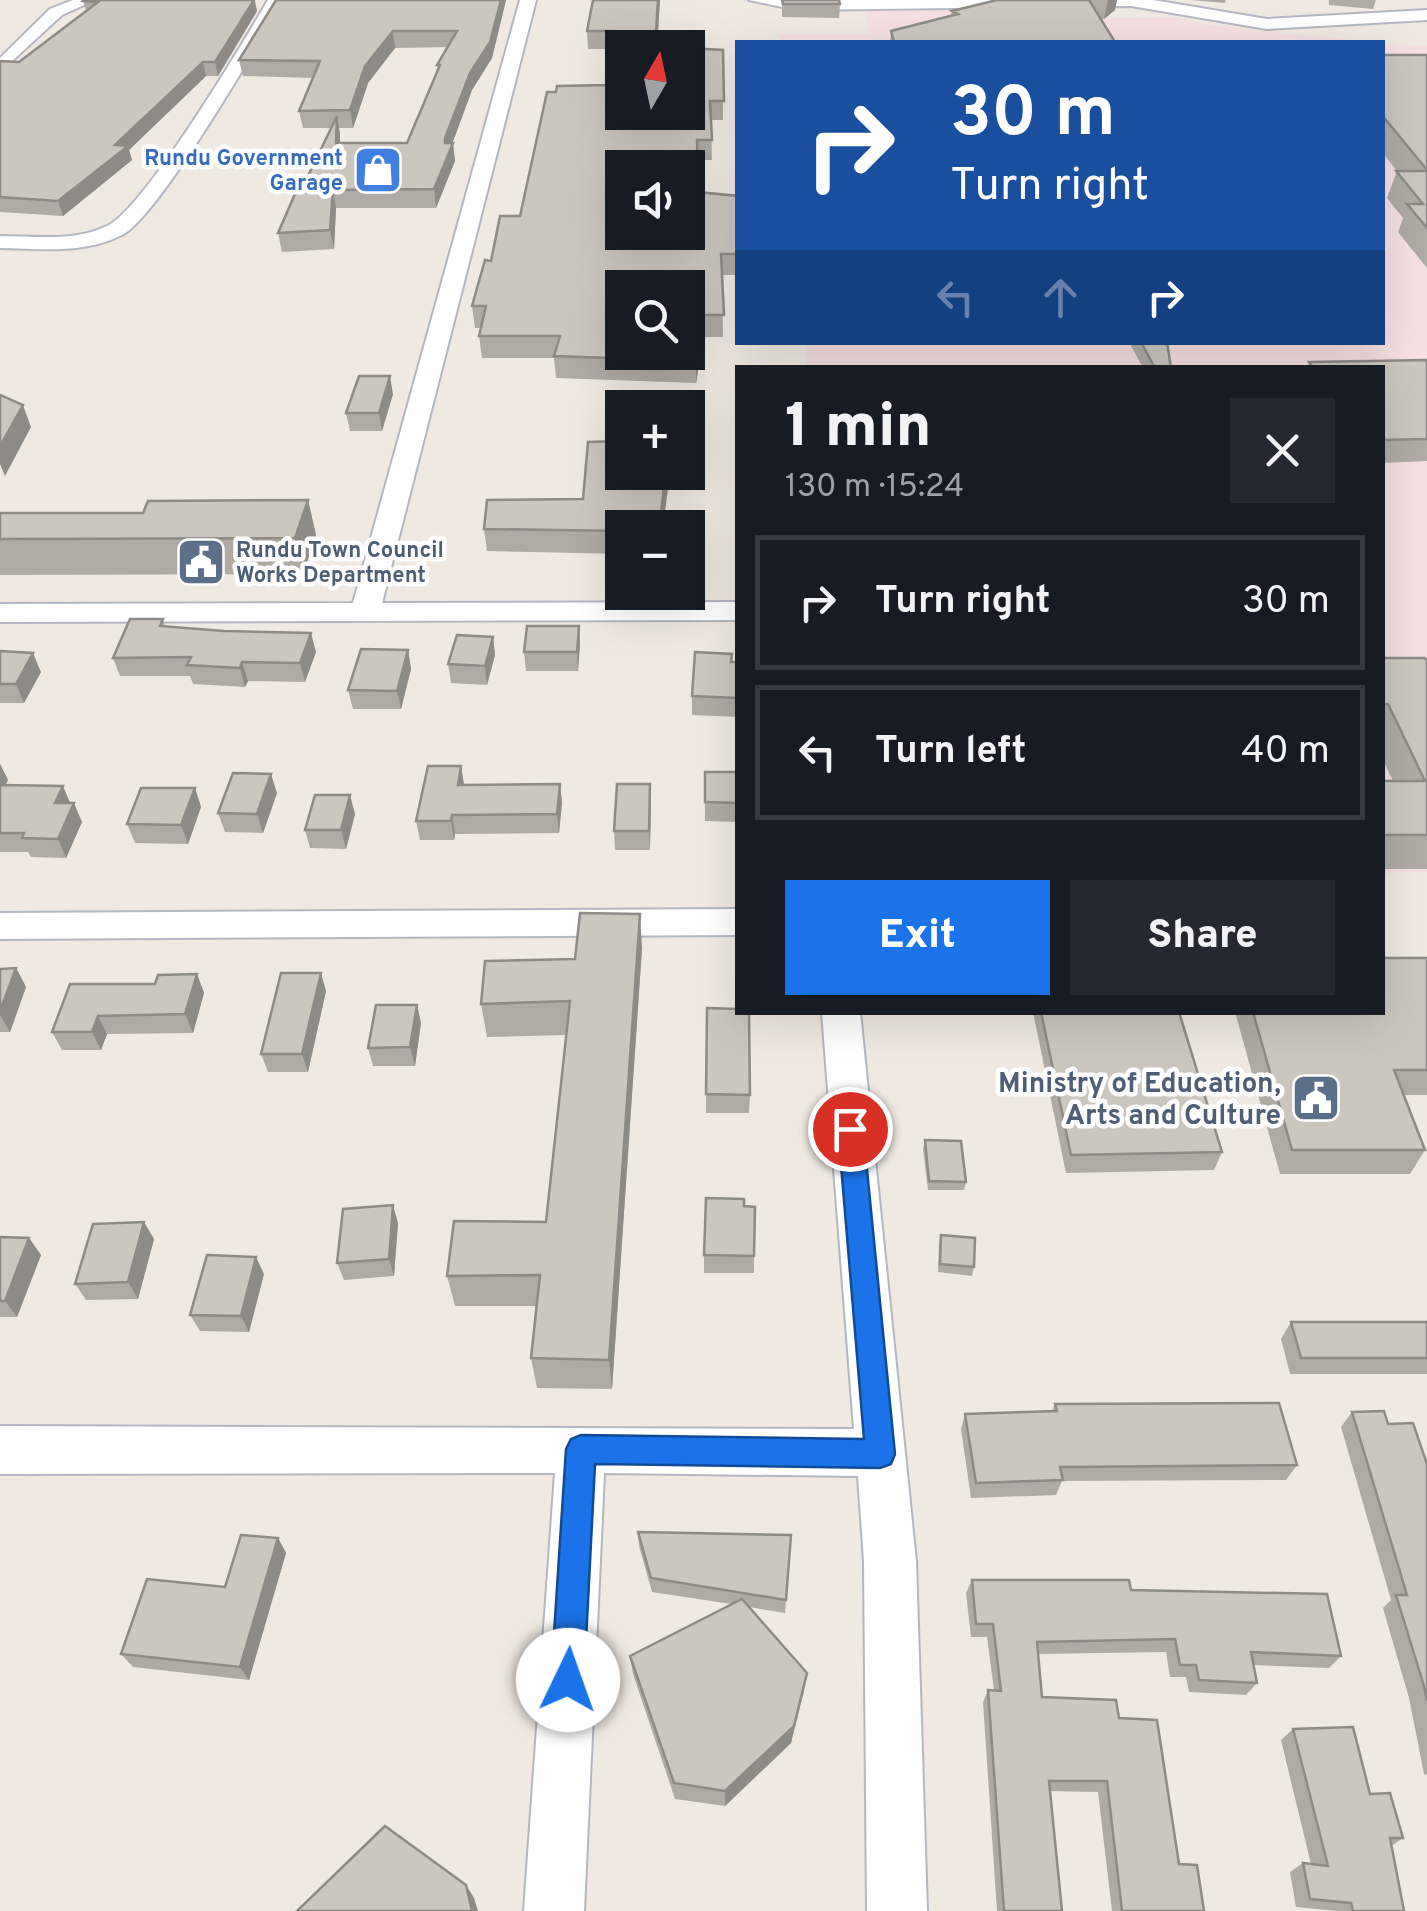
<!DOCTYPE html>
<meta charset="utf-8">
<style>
:root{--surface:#171b24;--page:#242831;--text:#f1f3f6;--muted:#9ea1a6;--line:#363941;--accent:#1a73e8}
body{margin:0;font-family:Overpass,sans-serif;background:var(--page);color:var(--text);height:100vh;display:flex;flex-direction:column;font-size:38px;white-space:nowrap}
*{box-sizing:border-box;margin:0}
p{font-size:32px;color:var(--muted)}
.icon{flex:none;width:55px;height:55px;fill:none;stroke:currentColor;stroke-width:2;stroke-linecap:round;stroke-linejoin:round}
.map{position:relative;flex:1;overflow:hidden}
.sheet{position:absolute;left:735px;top:365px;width:650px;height:650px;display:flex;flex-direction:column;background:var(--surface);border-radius:0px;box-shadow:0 10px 40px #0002}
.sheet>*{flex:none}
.top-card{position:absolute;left:735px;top:40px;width:650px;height:305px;border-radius:0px;box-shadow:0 10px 40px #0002;background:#1a4fa0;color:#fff;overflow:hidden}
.needle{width:65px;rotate:9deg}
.controls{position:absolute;left:605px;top:30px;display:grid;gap:20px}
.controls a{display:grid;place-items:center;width:100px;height:100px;border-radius:0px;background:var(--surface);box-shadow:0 10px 40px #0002;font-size:50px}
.pin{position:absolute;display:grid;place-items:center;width:85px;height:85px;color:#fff;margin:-42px;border:5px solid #fff;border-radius:50%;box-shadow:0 2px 10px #0007}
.me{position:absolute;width:110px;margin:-55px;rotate:3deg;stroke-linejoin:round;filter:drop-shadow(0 0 8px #0008)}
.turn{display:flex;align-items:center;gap:35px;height:210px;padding:0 50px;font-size:45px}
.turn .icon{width:130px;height:130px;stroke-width:2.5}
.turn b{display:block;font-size:70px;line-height:85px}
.lanes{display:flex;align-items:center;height:95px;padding:0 50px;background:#0003;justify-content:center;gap:50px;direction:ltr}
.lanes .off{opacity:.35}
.round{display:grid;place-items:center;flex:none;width:105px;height:105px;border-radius:0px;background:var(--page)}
.headline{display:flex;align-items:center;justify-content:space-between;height:170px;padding:0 50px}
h1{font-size:60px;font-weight:800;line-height:75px}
.button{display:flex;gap:20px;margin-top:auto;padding:20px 50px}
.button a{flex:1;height:115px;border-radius:0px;background:var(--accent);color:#fff;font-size:40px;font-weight:800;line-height:115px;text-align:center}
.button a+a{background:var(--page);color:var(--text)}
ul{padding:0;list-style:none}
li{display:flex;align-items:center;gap:30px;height:135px;margin:0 20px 15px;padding:0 30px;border:5px solid var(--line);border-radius:0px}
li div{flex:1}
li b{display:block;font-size:38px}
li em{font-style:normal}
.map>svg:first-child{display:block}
.medical{fill:#f5dfe0}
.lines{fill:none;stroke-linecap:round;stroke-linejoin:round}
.street-casing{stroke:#b4b7c1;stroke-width:4}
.street{fill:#fff;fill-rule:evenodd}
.wall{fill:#afaba4;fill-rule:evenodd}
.shaded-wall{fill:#8e8b86}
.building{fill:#cbc7bf;stroke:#8e8b86;stroke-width:2.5;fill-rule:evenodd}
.route{fill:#1a73e8;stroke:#114b97;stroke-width:2.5}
.labels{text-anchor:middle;stroke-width:9;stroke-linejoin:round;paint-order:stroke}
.far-shop-label{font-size:22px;font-weight:bold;fill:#366cbe;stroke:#fff;text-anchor:end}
.far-service-label{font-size:22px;font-weight:bold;fill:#4e5e75;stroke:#fff;text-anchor:start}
.service-label{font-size:28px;font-weight:bold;fill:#4e5e75;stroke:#fff;text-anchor:end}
</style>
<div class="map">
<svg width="1427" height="1911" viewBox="0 0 1427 1911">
<rect width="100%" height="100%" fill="#efe9e1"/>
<path class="medical" d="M1093,6L1113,18L1172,17L1209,25L1371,42H780L779,34H870L864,8Z
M1383,44L1427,46V872L1383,873L1382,368H807L805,343L1382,342Z"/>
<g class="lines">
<g class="street-casing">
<path id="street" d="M73,0H95L62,15L0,72V58L50,9Z
M268,0H284C259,43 158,217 122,235C85,254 41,249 0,248V236C35,236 75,242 107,226C144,209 243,43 268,0Z
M520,0H536L382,603L738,602V620L0,622V604L353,603Z
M749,0H1153L1267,19L1427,10V20L1267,29L1131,6L796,10Z
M738,909V935L0,939V913Z
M822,1012H860L916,1561L927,1911H867L864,1561L858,1476L604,1473L584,1911H524L555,1473L0,1474V1426L854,1429Z"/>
</g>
<use href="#street" class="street"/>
</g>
<path class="wall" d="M84,0H255L257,11L218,76H206L129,150L132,160L63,216L0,212V61L19,62L86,11L83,1Z
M276,0H506L492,58L472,90L452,143L455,161L436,208H336L334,249L282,252L278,233L331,128H303L299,111L313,78L243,76L239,60ZM447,47L437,65L438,71L407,143H340L339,128H353L368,83L395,48Z
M593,0H660L657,46L723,50V120H711L712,160H697L698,192L738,196V275H722L723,337H704L696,383L556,378L554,358H482L479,336L481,328H475L472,306L491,261L520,216L556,92L609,85L613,49H588L587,31Z
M782,0L840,4L839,18L782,17Z
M997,0H1117L1115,10L1104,19H1101L1115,42H890L891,31L951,15L952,11Z
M1191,0H1226L1225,3Z
M1329,0H1376L1373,9L1329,5Z
M1382,55H1427V268L1398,232L1403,218L1387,198L1397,171L1382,152Z
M1129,342H1167L1171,368H1143Z
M1427,360V461L1382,463V368H1307L1309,362Z
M393,394L382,431H350L346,413Z
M308,500L316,535L303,574L0,575V513H143Z
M622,528V554L487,551L484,529Z
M163,619L165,627L316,652L305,682L248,681L245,687L193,684L190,676H120L113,658Z
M579,626L580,644L578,671H526L524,652Z
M493,637L495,655L487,685L451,683L448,664Z
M408,650L411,669L401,709H353L348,690Z
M0,651L41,672L24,703H0Z
M1382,658L1427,661V869H1382V781H1393L1382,758Z
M738,662V717L692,715V696Z
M0,764L8,780L5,785L70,803L82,822L66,858L31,857L28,852H0Z
M461,766L464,785L560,784L562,803L559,833L455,834L454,840H420L416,821Z
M705,772H738V822L705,821Z
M650,784V850H615L614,831Z
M195,788L201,807L188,844L135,843L127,824Z
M277,793L263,833L225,832L218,813Z
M355,814L346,849L310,848L305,830Z
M642,948L612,1389L537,1388L531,1358L536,1306H455L447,1276L546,1222L566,1035L487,1037L481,1004L575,959Z
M1427,958V1095H1404L1425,1150L1410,1174H1280L1235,1012H1382Z
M16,968L26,987L10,1032H0V969Z
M197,974L204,993L193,1033L107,1034L101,1050H62L52,1032L155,984Z
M326,991L308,1072H268L261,1054Z
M417,1005L421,1023L415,1066H373L368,1048Z
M707,1008L750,1095L749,1113H706Z
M1033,1012H1179L1222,1152L1214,1170L1066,1173Z
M925,1140L966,1182L964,1190H928L923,1149Z
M744,1206L754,1256V1273H704V1255Z
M398,1223L394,1276L344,1280L337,1263Z
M941,1235L974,1267L972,1276L938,1272L939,1243Z
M0,1237L29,1238L41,1255L17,1317H0Z
M154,1239L138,1299L86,1300L75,1284Z
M264,1274L249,1332L200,1331L190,1315Z
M1291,1322H1427V1374H1290L1281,1339Z
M1055,1404L1297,1465L1286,1480L1062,1481L1056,1495L971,1498L961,1429L965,1414L1052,1411Z
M1352,1412L1388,1424L1427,1464V1775L1424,1774L1409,1698L1383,1608L1391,1600L1341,1427Z
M638,1532L791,1535L785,1613L749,1607L804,1691L791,1743L725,1806L675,1799L633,1674L630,1656L731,1604L652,1592L639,1546Z
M278,1538L286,1553L249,1680L133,1667L121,1654L225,1587Z
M972,1580L1131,1590L1341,1656L1329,1668L1253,1665L1257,1683L1246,1695L1189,1692L1186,1677H1170L1166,1652L1038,1654L1042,1697L1119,1718L1179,1864L1204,1911H1112L1098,1792L1050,1791L1062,1911H997L983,1702L988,1690H994L987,1637H971L966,1593Z
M1293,1729L1370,1794L1403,1838L1391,1846L1404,1911H1337L1296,1907L1290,1872L1303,1863L1311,1864L1281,1740Z"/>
<path class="shaded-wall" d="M254,0L257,11L218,76L215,62Z
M501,0H506L492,58L472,90L447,158L453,143L455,161L436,208L434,189L445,138L470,73Z
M658,0H660L657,48H655Z
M1108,0H1117L1115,10L1104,19Z
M393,31L395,48L368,83L353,128L350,110L365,66Z
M203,62L206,76L129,150L132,160L63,216L58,201L115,145Z
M337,116L340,134V161L336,143Z
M333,190L336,208L334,249L330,230Z
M704,315V337L696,383V361Z
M390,376L393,394L382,431L379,413Z
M23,405L31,427L5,476L0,464V446Z
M666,472H670L663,528H659Z
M308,500L316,535L303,574L295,538Z
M579,626L580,644L578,671L577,652Z
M311,633L316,652L305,682L300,663Z
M493,637L495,655L487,685L485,666Z
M408,650L411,669L401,709L397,691Z
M33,653L41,672L24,703L16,684Z
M242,662L248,681L245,687L240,668Z
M0,764L8,780L0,796Z
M461,766L464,785H458Z
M271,774L277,793L263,833L257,814Z
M560,784L562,803L559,833L557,814Z
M650,784L651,803L650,850L649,831Z
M63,786L71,805L55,803Z
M195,788L201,807L188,844L181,825Z
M350,795L355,814L346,849L341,830Z
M74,803L82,822L66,858L58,839Z
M452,815L455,834L454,840L451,821Z
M640,914L642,948L612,1389L609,1360Z
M16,968L26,987L10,1032L0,1015V1011Z
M321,973L326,991L308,1072L302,1054Z
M197,974L204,993L193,1033L185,1014Z
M417,1005L421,1023L415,1066L410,1047Z
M98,1016L107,1034L101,1050L92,1032Z
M393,1205L398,1223L394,1276L389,1259Z
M144,1222L154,1239L138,1299L128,1282Z
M29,1238L41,1255L17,1317L5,1301Z
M256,1257L264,1274L249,1332L241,1316Z
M278,1538L286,1553L249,1680L240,1667Z
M807,1673L791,1743L725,1806V1791Z
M466,1885L474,1898L478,1911H472Z"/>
<path class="building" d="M84,0H254L215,62H203L115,145L128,146L58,201L0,197V61L19,62L98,2L83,1Z
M276,0H501L490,42L470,73L445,138V143H453L434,189L333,190L330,230L278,233L302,178H307L337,116L336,143H407L440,65H437L457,31H393L365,66L350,110L299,111L320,61L239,60Z
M593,0H658L655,46L677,48H622V112H688V48L723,50L724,101H710L712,140H697L698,192L738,196V254H721L724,315H704L696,361L554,356L560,336H479L486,306H472L485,260L491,261L500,216H520L547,92H556L557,86L609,85L616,31H587ZM622,168H688V232H622ZM622,288H688V352H622Z
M782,0H839L840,4H783Z
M997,0H1089L1115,42H894L891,31L958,14L952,11Z
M1382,55H1427V170L1382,115Z
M1396,171H1427V228L1407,204H1423Z
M1141,342H1167L1171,368H1155Z
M1427,360V439L1382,440V368H1313L1309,362Z
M359,376H390L379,413H346Z
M0,395L23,405L0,446Z
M622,441V472H666L659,528H622V531L484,529L487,500L583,499L588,442Z
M308,500L295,538L0,539V513H143L148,501Z
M130,619H163L160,626L224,631L311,633L300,663L242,662L240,668L187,665L191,657L113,658Z
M527,626H579L577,652H524Z
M457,635L493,637L485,666L448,664Z
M361,649L408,650L397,691L348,690Z
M0,651L33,653L16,684H0Z
M695,652L732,654L731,662H738V698L692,696Z
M1382,658H1425L1427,661V835H1382V781H1425L1388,704H1382Z
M428,766H461L458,785L560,784L557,814L452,815L451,821H416Z
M705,772H738V803L705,802Z
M233,773L271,774L257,814L218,813Z
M617,784H650L649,831H614Z
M0,785L63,786L55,803H74L58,839L22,838L24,833H0Z
M141,788H195L181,825L127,824Z
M315,795H350L341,830H305Z
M580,913L640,914L609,1360L531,1358L540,1275L447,1276L454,1221L546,1222L570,1001L481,1004L485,961L575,959Z
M1382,958H1427V1070H1394L1425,1150H1292L1253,1012H1382Z
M16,968L0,1011V969Z
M281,973H321L302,1054H261Z
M197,974L185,1014L98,1016L92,1032H52L70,984H155L158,975Z
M376,1005H417L410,1047L368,1048Z
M707,1008L738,1009V1012H749L750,1095L706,1094Z
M1041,1012H1179L1222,1152L1071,1155Z
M925,1140L961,1141L966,1182L929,1181Z
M706,1198L744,1199V1206L755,1207L754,1256L704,1255Z
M393,1205L389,1259L337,1263L343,1209Z
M144,1222L128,1282L75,1284L93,1224Z
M941,1235L975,1238L974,1267L940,1264Z
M0,1237L29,1238L5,1301H0Z
M207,1255L256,1257L241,1316L190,1315Z
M1291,1322H1427V1358H1301Z
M1279,1403L1297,1465L1060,1467L1063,1480L976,1483L965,1414L1057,1411L1055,1404Z
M1384,1411L1388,1424L1413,1423L1427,1464V1701L1424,1686L1396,1595H1407L1352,1412Z
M638,1532L791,1535L786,1600L651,1578Z
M241,1535L278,1538L240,1667L121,1654L147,1579L225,1587Z
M972,1580H1129L1131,1590L1327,1594L1341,1656L1251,1652L1257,1683L1199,1680L1196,1665H1180L1175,1639L1037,1642L1042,1697L1116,1700L1119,1718L1157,1720L1179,1864L1197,1865L1204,1911H1122L1107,1781H1049L1062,1911H1004L988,1690L1001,1691L993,1624H976Z
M742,1599L807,1673L794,1726L725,1791L674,1783L630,1656Z
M1353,1727L1370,1794L1390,1793L1403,1838H1390L1404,1911H1353L1351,1903L1310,1899L1303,1863L1328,1866L1293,1729Z
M385,1826L466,1885L472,1911H297Z"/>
<path class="route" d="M850,1119L859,1122L863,1129L895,1454L891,1464L880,1468L595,1464L584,1680L579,1692L568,1696L556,1692L551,1680L566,1449L571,1439L581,1435L864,1439L838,1129L841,1122Z"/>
<defs>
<g id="shop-square" transform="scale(2.5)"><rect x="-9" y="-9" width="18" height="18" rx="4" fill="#3f7fe0" stroke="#fff"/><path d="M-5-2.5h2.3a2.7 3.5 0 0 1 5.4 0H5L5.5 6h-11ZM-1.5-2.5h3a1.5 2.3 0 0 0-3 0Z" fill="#fff"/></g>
<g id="civic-square" transform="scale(2.5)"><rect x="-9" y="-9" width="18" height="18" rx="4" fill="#5c6f8a" stroke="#fff"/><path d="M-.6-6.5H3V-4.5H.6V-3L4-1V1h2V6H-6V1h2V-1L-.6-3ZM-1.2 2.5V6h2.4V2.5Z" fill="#fff"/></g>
</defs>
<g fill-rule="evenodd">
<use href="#shop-square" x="378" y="170"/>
<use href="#civic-square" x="201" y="562"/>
<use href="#civic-square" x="1316" y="1098"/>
</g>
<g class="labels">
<g class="far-shop-label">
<text x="343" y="165">Rundu Government<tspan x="343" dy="25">Garage</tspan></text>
</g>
<g class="far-service-label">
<text x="236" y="557">Rundu Town Council<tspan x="236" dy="25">Works Department</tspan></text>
</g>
<g class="service-label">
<text x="1281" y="1092">Ministry of Education,<tspan x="1281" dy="32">Arts and Culture</tspan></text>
</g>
</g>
</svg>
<div class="controls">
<a><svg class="needle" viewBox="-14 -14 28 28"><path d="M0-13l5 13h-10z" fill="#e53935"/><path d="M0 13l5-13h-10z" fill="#9ea1a6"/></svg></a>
<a><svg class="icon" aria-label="sound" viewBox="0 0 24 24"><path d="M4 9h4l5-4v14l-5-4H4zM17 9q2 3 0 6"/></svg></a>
<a><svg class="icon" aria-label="search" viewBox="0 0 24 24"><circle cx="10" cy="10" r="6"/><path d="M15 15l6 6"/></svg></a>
<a>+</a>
<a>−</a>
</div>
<div class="pin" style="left:850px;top:1129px;background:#d93025"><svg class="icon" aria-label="arrive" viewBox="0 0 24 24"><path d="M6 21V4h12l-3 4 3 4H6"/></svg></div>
<svg class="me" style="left:568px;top:1680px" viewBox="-20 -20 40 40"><circle r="19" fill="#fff"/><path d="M0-13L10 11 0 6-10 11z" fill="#1a73e8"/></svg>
<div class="top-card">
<div class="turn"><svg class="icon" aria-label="right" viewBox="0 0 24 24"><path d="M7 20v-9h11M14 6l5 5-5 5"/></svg><div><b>30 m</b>Turn right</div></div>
<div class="lanes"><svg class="icon off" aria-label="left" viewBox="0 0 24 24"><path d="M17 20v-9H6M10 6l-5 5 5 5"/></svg><svg class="icon off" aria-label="ahead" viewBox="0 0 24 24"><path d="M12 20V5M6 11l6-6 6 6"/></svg><svg class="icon" aria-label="right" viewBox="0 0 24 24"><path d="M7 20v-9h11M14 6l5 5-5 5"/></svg></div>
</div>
<section class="sheet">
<div class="headline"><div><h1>1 min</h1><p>130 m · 15:24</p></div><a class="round"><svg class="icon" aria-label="close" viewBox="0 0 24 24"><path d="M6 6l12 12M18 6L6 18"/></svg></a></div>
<ul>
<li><svg class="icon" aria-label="right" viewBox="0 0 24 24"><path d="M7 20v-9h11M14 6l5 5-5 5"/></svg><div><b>Turn right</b></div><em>30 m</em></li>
<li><svg class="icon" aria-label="left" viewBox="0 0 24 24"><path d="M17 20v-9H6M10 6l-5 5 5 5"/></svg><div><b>Turn left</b></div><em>40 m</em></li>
</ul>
<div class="button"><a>Exit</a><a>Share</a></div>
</section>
</div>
